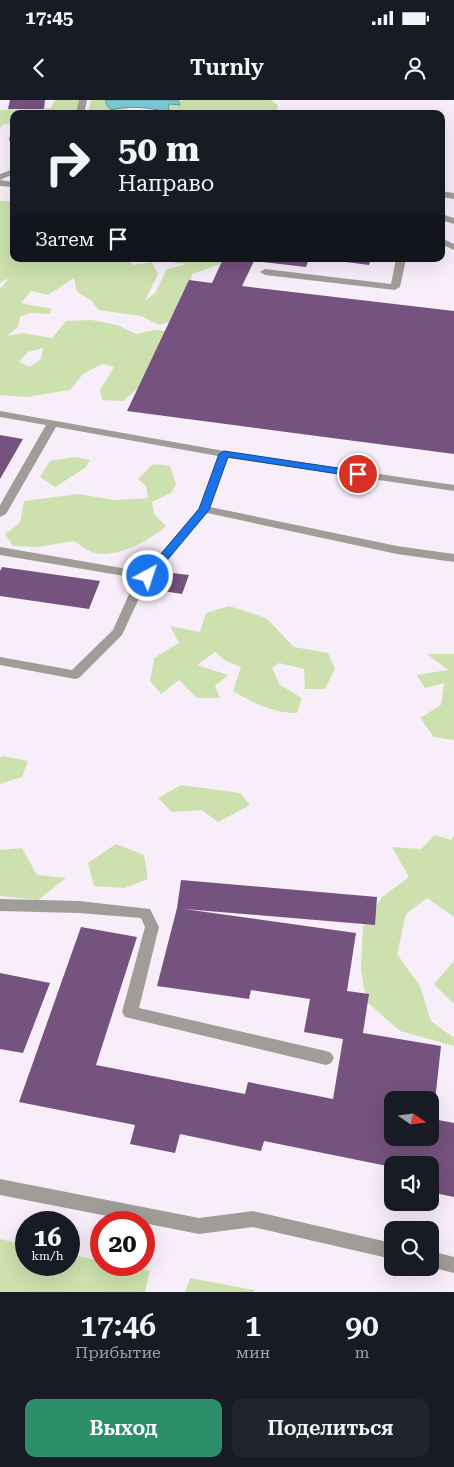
<!DOCTYPE html>
<html lang="ru">
<meta charset="utf-8">
<style>
:root{--surface:#171b24;--page:#20242c;--text:#f1f3f6;--muted:#9ea1a6;--accent:#2c8f69}
body{margin:0;font-family:"Roboto Serif",serif;background:var(--page);color:var(--text);height:100vh;display:flex;flex-direction:column;font-size:19px;white-space:nowrap}
*{box-sizing:border-box;margin:0}
p{font-size:16px;color:var(--muted)}
.icon{flex:none;width:28px;height:28px;fill:none;stroke:currentColor;stroke-width:2;stroke-linecap:round;stroke-linejoin:round}
.map{position:relative;height:1192px;overflow:hidden}
.drawer{display:flex;flex-direction:column;background:var(--surface);flex:1}
.drawer>*{flex:none}
.banner{position:absolute;left:10px;top:10px;width:435px;height:152px;border-radius:10px;box-shadow:0 5px 20px #0002;background:#171b24;color:var(--text);overflow:hidden}
.needle{width:32px;rotate:104deg}
.buttons{position:absolute;left:384px;top:991px;display:grid;gap:10px}
.buttons a{display:grid;place-items:center;width:55px;height:55px;border-radius:10px;background:var(--surface);box-shadow:0 5px 20px #0002;font-size:25px}
.speed{position:absolute;left:15px;top:1111px;display:flex;gap:10px;font-size:25px;font-weight:700;text-align:center}
.speed>*{display:grid;place-content:center;width:65px;height:65px;border-radius:50%;background:var(--surface);box-shadow:0 5px 20px #0002;line-height:1}
.speed small{font-size:12px;font-weight:400}
.speed .limit{border:8px solid #d22;background:#fff;color:#111}
.pin{position:absolute;display:grid;place-items:center;width:42px;height:42px;color:#fff;margin:-21px;border:2px solid #fff;border-radius:50%;box-shadow:0 1px 5px #0007}
.me{position:absolute;width:55px;margin:-28px;rotate:40deg;stroke-linejoin:round;filter:drop-shadow(0 0 4px #0008)}
.turn{display:flex;align-items:center;gap:18px;height:105px;padding:0 25px;font-size:22px}
.turn .icon{width:65px;height:65px;stroke-width:2.5}
.turn b{display:block;font-size:35px;line-height:42px}
.then{display:flex;align-items:center;height:48px;padding:0 25px;background:#0003;gap:10px;font-size:19px}
.eta{display:flex;justify-content:space-evenly;align-items:center;height:85px;text-align:center}
.eta b{font-size:30px;font-weight:600;line-height:35px}
.action{display:flex;gap:10px;margin-top:auto;padding:10px 25px}
.action a{flex:1;height:58px;border-radius:10px;background:var(--accent);color:#fff;font-size:20px;font-weight:600;line-height:58px;text-align:center}
.action a+a{background:var(--page);color:var(--text)}
.status{display:flex;justify-content:space-between;align-items:center;height:35px;padding:0 25px;background:var(--surface);direction:ltr}
.status svg{height:14px;fill:currentColor}
header{display:flex;justify-content:space-between;align-items:center;height:65px;padding:0 25px;background:var(--surface);font-size:22px;font-weight:600}
.map>svg:first-child{display:block}
.green{fill:#cce1ae;fill-rule:evenodd}
.water{fill:#7bcbd7;stroke:#6097a1}
.building{fill:#76527e;fill-rule:evenodd}
.lines{fill:none;stroke-linecap:round;stroke-linejoin:round}
.service{fill:#a09c97;fill-rule:evenodd}
.route{fill:#1a73e8;stroke:#114b97}
</style>
<div class="status"><b>17:45</b><svg viewBox="0 0 49 12"><path d="M0 12V9h3v3zM5 12V6h3v6zM10 12V3h3v9zM15 12V0h3v12zM26 1h20v11H26zM47 4h2v5h-2z"/></svg></div>
<header><svg class="icon" aria-label="back" viewBox="0 0 24 24"><path d="M15 5l-7 7 7 7"/></svg>Turnly<svg class="icon" aria-label="person" viewBox="0 0 24 24"><circle cx="12" cy="8" r="4"/><path d="M4 21q1-7 8-7t8 7"/></svg></header>
<div class="map">
<svg width="454" height="1192" viewBox="0 0 454 1192">
<rect width="100%" height="100%" fill="#f8eefa"/>
<path class="green" d="M55,0H86L85,9L74,14H14V23L4,24L0,28V10L51,8Z
M91,0H106V4L128,9L127,14H88Z
M178,0H271L278,5L276,14H177L167,9L169,4H179Z
M0,101H14V159H125L134,165L152,162L158,174L145,201L155,193L167,169L187,164L175,163L171,159H225L229,161L192,174L190,186L172,221L159,225L141,216L98,210L92,201L77,192L74,178L48,195L31,191L21,203L52,209L50,214L30,213L20,217L18,227L7,236L23,233L52,238L66,221L92,220L117,225L136,234L155,230L173,232L142,285L123,301L102,300L100,290L114,267L102,264L83,274L70,290L27,297L0,295V189L9,178L0,183ZM43,248L41,259L30,267L19,262L28,252Z
M75,357L90,360L85,368L55,387L40,377L50,361Z
M153,364L170,366L176,384L171,393L152,402L154,414L166,426C149,441 118,458 94,453C88,451 80,445 74,441L37,447L13,446L5,434L20,423L24,401L78,394L114,400L148,398L146,386L138,379Z
M229,506L266,518L294,547L328,553L335,569L325,589H305L304,569L279,563L272,568L280,585L302,598L297,613C275,613 252,603 233,591L241,567L226,561L215,552L197,565L228,575L215,586L220,598H197L179,580L161,594L150,581L154,558L179,543L170,526L200,532L206,513Z
M427,554H454V640L434,637L420,618L441,605L444,583L425,588L417,575L448,570Z
M3,656L28,661L22,677L0,684V658Z
M181,685L240,693L250,705L218,722L202,710L172,712L158,698Z
M435,735L451,740L454,736V817L427,798L406,814L397,854L420,886L431,921L454,938V946L400,931L366,901L361,869L363,827L382,797L409,777L392,747L421,749Z
M116,744L144,755L148,779L124,788L94,786L88,763Z
M22,748L37,775L66,778L38,800L0,796V750Z
M454,861V904L434,884Z
M0,1139L26,1145V1165H69V1154L101,1161V1165H121L150,1171L145,1192H0Z
M190,1178L254,1190V1192H185Z"/>
<path class="water" d="M106,0H178L180,5L169,4L168,9L177,14C171,14 165,11 158,10C143,7 126,6 111,10L106,4Z"/>
<path class="building" d="M10,0H45L44,9H8Z
M223,159H309L306,167L254,161L242,186L454,211V354L127,311L189,180L212,183Z
M323,159H371L369,165Z
M0,335L23,339L0,379Z
M2,467L100,481L89,509L0,496V471Z
M164,472L189,475L182,494L157,490Z
M181,780L377,797L375,825L184,809L356,833L347,891L369,894L363,933L441,946L433,1019L454,1023V1097L430,1092V1065H392V1067L264,1041L261,1051L180,1034L175,1053L130,1044L135,1025L19,1002L81,827L137,837L96,965L245,994L248,982L333,999L343,939L304,932L310,899L251,890L249,899L157,886L177,808ZM392,1000H430V1038H392Z
M0,873L50,883L23,953L0,949Z"/>
<g class="lines">
<path class="service" d="M79,0H87L84,14H76Z
M9,37H14V41H9Z
M14,69V74L0,80V74Z
M0,80L14,82V87L0,86Z
M441,91L454,93V99L441,97Z
M441,114L454,118V124L441,120Z
M441,138L454,144V150L441,144Z
M396,159H406L400,187L395,190L265,175L260,172L265,169L391,184Z
M0,311L224,351L454,385V391L228,358L210,407L397,446L454,454V462L397,454L207,413L152,479L148,480L0,455V447L145,472L199,408L218,356L56,327L6,414L0,417V405L46,325L0,317Z
M136,488L142,492L122,535L79,578L75,579L0,565V557L72,570L113,530L130,492Z
M0,799L79,801L150,809L159,827L139,908L326,951L331,953L334,958L331,963L326,965L125,917L122,912L145,827L141,818L79,813L0,811Z
M0,1079L199,1118L253,1111L392,1143V1159L253,1127L199,1134L0,1095Z
M430,1151L454,1157V1173L430,1167Z"/>
</g>
<path class="route" d="M224,351L358,371L363,374L358,377L228,357L209,410L152,478H144V474L199,409L219,354Z"/>
</svg>
<div class="buttons">
<a><svg class="needle" viewBox="-14 -14 28 28"><path d="M0-13l5 13h-10z" fill="#e53935"/><path d="M0 13l5-13h-10z" fill="#9ea1a6"/></svg></a>
<a><svg class="icon" aria-label="sound" viewBox="0 0 24 24"><path d="M4 9h4l5-4v14l-5-4H4zM17 9q2 3 0 6"/></svg></a>
<a><svg class="icon" aria-label="search" viewBox="0 0 24 24"><circle cx="10" cy="10" r="6"/><path d="M15 15l6 6"/></svg></a>
</div>
<div class="speed"><div>16<small>km/h</small></div><div class="limit">20</div></div>
<div class="pin" style="left:358px;top:374px;background:#d93025"><svg class="icon" aria-label="arrive" viewBox="0 0 24 24"><path d="M6 21V4h12l-3 4 3 4H6"/></svg></div>
<svg class="me" style="left:148px;top:476px" viewBox="-20 -20 40 40"><circle r="17" fill="#1a73e8" stroke="#fff" stroke-width="3"/><path d="M0-11L8 9 0 5-8 9z" fill="#fff"/></svg>
<div class="banner">
<div class="turn"><svg class="icon" aria-label="right" viewBox="0 0 24 24"><path d="M7 20v-9h11M14 6l5 5-5 5"/></svg><div><b>50 m</b>Направо</div></div>
<div class="then">Затем<svg class="icon" aria-label="arrive" viewBox="0 0 24 24"><path d="M6 21V4h12l-3 4 3 4H6"/></svg></div>
</div>
</div>
<section class="drawer">
<div class="eta">
<div><b>17:46</b><p>Прибытие</p></div>
<div><b>1</b><p>мин</p></div>
<div><b>90</b><p>m</p></div>
</div>
<div class="action"><a>Выход</a><a>Поделиться</a></div>
</section>
